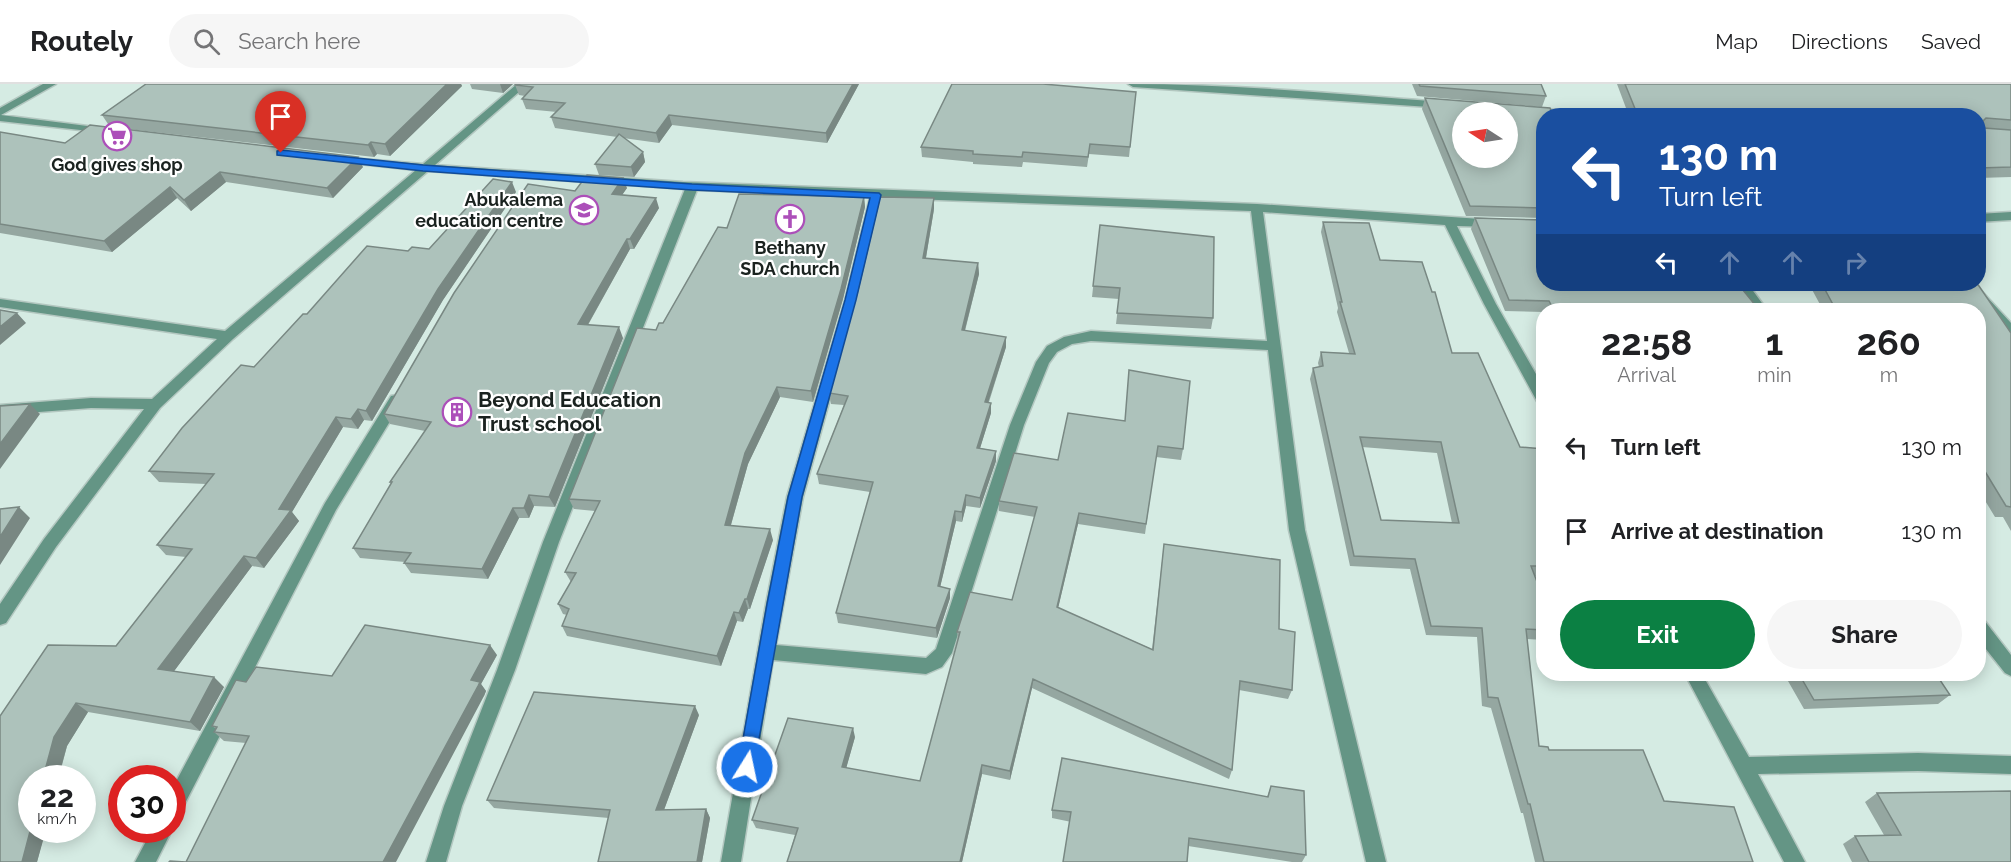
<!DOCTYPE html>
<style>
:root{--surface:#fff;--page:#f6f6f6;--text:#202124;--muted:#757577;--line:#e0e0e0;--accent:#0b8043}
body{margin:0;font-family:Raleway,sans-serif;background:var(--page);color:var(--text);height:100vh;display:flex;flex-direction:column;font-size:22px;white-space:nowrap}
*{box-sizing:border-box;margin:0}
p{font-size:20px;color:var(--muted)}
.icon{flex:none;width:33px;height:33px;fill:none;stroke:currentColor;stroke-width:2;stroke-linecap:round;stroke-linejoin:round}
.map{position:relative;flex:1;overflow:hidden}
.drawer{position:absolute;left:1536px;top:219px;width:450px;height:378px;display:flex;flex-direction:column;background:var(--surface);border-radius:24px;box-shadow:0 3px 15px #0003}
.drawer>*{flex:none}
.hud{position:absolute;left:1536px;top:24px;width:450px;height:183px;border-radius:24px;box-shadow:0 3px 15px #0003;background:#1a4fa0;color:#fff;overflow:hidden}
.needle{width:39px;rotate:282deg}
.tools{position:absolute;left:1452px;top:18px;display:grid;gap:12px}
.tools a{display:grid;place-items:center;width:66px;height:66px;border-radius:50%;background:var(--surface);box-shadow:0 3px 15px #0003;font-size:30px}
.speed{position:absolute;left:18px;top:681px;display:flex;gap:12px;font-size:30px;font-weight:700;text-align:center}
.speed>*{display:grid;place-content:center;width:78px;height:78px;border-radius:50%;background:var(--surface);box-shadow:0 3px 15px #0003;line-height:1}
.speed small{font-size:15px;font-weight:400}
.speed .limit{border:9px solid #d22;background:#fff;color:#111}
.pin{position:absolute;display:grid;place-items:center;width:51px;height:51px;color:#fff;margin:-62px -26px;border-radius:50% 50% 50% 0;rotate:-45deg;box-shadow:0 0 6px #0007}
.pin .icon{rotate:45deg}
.me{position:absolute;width:66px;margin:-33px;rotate:10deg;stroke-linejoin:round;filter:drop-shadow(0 0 4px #0008)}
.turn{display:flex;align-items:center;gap:21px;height:126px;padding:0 24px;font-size:27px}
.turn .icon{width:78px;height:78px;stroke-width:2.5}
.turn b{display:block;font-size:42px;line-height:51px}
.lanes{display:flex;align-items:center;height:57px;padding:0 24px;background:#0003;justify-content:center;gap:30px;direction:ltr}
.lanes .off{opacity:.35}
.eta{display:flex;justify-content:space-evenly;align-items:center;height:102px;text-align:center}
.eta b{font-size:36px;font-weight:700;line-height:42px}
.primary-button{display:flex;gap:12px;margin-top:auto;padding:12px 24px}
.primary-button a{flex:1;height:69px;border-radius:36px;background:var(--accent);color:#fff;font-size:24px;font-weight:700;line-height:69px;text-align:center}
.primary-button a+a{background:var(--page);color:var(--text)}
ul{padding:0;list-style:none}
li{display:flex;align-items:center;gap:18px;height:84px;padding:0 24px}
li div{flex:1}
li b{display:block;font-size:22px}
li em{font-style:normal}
header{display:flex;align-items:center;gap:36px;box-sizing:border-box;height:84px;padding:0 30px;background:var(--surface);border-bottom:2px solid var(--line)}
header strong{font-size:28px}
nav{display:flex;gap:33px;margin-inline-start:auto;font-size:21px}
.search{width:420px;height:54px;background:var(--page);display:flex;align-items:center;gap:15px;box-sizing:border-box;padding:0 21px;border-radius:33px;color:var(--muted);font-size:22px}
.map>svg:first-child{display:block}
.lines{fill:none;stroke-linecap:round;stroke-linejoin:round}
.minor-casing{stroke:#b3c7c0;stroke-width:3}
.minor{fill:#649585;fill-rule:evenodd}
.wall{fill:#95a7a1;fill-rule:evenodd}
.shaded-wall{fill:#798883}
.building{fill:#adc2bb;stroke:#798883;stroke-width:1.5;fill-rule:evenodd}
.route{fill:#1a73e8;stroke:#114b97;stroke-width:1.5}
.labels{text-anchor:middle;stroke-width:4.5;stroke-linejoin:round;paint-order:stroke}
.far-poi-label{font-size:18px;font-weight:bold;fill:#1a221f;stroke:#fff}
.poi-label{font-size:21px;font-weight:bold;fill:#1a221f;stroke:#fff;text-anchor:start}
</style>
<header>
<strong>Routely</strong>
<div class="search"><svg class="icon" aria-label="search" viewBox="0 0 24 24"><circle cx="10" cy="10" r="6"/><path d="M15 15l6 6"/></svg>Search here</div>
<nav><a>Map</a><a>Directions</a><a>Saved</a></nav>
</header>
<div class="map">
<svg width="2011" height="778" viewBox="0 0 2011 778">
<rect width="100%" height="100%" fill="#d5ebe3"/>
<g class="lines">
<g class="minor-casing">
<path id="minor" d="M43,0H56L1,31L103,44L108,47L107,49L0,37V24Z
M517,0H528L435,81L683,98L1257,120L1496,136L1498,139L1492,143L1457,142L1496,220L1544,304V322L1539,321L1484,220L1445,141L1263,128L1305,446L1386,778H1366L1289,446L1268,266L1091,257L1072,260L1057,268L1049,279L1024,341L952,569L942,583L926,590L773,576L741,778H721L766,520L787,413L845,216L870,113L697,106L559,458L515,586L462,722L446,778H426L444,722L497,586L543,458L685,105L428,87L233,255L160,324L56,463L6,539L0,541V520L44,455L144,325L91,324L0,331V321L91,314L152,315L217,255L0,223V215L225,247L416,86L341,78L337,77V73L423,80ZM881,114L1251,127L1267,257L1091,247L1064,253L1047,262L1036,278L1010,341L936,565L926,574L776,561L803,413L857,216Z
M1128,0C1234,0 1339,10 1444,18L1449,21L1444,24L1133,3Z
M1531,24L1592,29L1597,32L1527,29L1526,27Z
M2011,128V136L1978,138V130Z
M1736,200H1748L1767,226H1755Z
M1962,200H1975L2011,239V251L2006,250Z
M396,311L403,316L336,426L179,731L172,734V705L325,419L391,312Z
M1978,534L1984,536L2011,571V592L2005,589L1978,555Z
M1685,590H1702L1749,673L1918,669L2011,672V690L1918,687L1758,690L1805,778H1784Z
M152,746H172L156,778H135Z"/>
</g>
<use href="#minor" class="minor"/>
</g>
<path class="wall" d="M146,0H461L462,2L390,72L377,70L374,73L110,43L102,31Z
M470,0H513L503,9L472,5Z
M859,0L827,59L672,41L659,59L623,54L643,68L645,78L634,93L599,91L595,80L617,53L555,44L551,33L557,28L526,25L522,15L525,12L519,11L515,1Z
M1412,0H1541L1546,12L1542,23L1417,12Z
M1617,0H2011V93L1978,94V32H1629Z
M1136,8L1129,73L1089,70L1087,83L1023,78L1022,83L973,80V78L922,73L921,63Z
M1425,14L1544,32V134L1466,132L1422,25Z
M0,48L65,59L363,83L333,114L226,98L191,127L177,114L112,168L0,149Z
M627,104L622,111L659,124L634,165H630L588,241L623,254L555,423L534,422L529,434H519L488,495L411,489L404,479L405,478L360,474L353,464L392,399L390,398L425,347L390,340L384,330L575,107Z
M516,108L443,216L372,337L364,336L358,345L343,343L292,428L299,437L264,484L252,482L174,587L224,603L200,647L88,628L67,662L37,778H0V632L116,562L186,473L166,471L157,461L206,400L159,398L149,387L307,230L408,167L429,165Z
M864,113L865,123L843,215L813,318L780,313L748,380L731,441L773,456L750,525H748L743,538L737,537L721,582L567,552L562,542L567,531L563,530L558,520L571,498L565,488L595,427L574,425L569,415L656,246L663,239L727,144Z
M934,125L926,174L978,179L979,190L965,247L1006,263L989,318L991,329L980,364L996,367V377L980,424L966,422L962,438L956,437L940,503L950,505V514L937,554L838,539L836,529L870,408L819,400L817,390L844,321L831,320L829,309Z
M1475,134L1756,222L1753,226H1544V228L1505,227L1471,145Z
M1323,138L1380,176L1452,269L1520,363L1544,365V492H1534L1544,516V556L1527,555L1539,662L1664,717L1753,778H1535L1523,729H1521L1491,624L1482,622L1477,553L1426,551L1410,485L1350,482L1310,295L1313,284L1319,283L1318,279L1321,268L1349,269L1337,228L1338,224L1321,148ZM1362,363L1437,369L1452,439L1381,436Z
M1100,141L1213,234L1211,245L1116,240L1119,215L1092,213Z
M1809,200H1977L2011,249V447L2003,433H1995L1978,405V226H1823Z
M1068,329L1183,365L1181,376L1156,373L1145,450L1078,440L1058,524L1152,565L1164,460L1279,545L1292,606L1288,615L1239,606L1232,686L1229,695L1032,604L1010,696L982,690L962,778H787L795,751L756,744L752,736L855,653L846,684L920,697L958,557L957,548L1012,516L1035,433L999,427V417L1058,376Z
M497,571L481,600L486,607L484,612L186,778L246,659L224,657L214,648L216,645L212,642L246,598L332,592Z
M1784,590H1936L1950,611L1938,620L1804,625Z
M699,631L664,726L706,725L710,734L702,778H598L609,734L494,724L487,716Z
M1271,702L1306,771L1302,778H1292L1188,762L1052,734V726L1267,713Z
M1877,709L2011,778H1852L1843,760L1855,752L1884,751L1865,718Z"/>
<path class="shaded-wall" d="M447,0H461L462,2L390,72L385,60Z
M500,0H513L503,9Z
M853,0H859L827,59L826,49Z
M669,31L672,41L659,59L656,49Z
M371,58L377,70L374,73L368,61Z
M643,68L645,78L634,93L631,83Z
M358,73L363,83L333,114L327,104Z
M220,88L226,98L191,127L184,116Z
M623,94L627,104L615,121L612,110Z
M512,98L516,108L443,216L372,337L366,327L438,205Z
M170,103L177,114L112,168L104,157Z
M864,113L865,123L843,215L813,318L811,307Z
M656,114L659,124L634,165L630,155Z
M934,114V125L924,185L923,174Z
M627,155L630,165L582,251L578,240Z
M978,179L979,190L962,257V246Z
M17,229L26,239L0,261V243Z
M619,243L623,254L555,423L549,413Z
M1006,253V263L985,328V318Z
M777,303L780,313L748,380L728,451L725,441L745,369Z
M991,319V329L977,374V364Z
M30,320L40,330L0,385V360Z
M358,325L364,336L358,345L351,335Z
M336,333L343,343L292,428L299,437L264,484L256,474L279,425Z
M996,367V377L980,424V414Z
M529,411L534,422L529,434L524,424Z
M966,411V422L962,438V428Z
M19,423L30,434L0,481V453Z
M513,424L519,434L488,495L482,485Z
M955,427L956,437L938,512V502Z
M1079,429L1078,440L1056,533L1057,523Z
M770,445L773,456L750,525L747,515Z
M244,472L252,482L169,594L158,585Z
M950,505V514L937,554L936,544Z
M745,515L748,525L743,538L739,529Z
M734,528L737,537L721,582L717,572Z
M490,561L497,571L481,600L486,607L484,612L396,778H383L471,596Z
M214,593L224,603L200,647L190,638Z
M1033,595L1032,604L1010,696V687Z
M76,619L88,628L67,662L58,694H43L54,653Z
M695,622L699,631L661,734L656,726Z
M853,644L855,653L844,692L842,683Z
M982,681V690L962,778H960Z
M706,725L710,734L702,778H697Z
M32,740V746H46L37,778H22Z"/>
<path class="building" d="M146,0H447L385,60L371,58L368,61L102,31Z
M516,0H853L826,49L669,31L656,49L551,33L565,19L522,15L533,3L515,1Z
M952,0H1043L1136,8L1130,63L1090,60L1088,73L1023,68L1022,73L973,70V67L921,63Z
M1419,0H1541L1546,12L1420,2Z
M1625,0H2011V36L1986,34L1983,37L1984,44L2011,46V83L1978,84V32H1638Z
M1425,14L1550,24L1553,32H1544V124L1470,122ZM1462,28H1508V74H1462Z
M90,41L358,73L327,104L220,88L184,116L170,103L104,157L0,140V48L65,59Z
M619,50L643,68L631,83L595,80Z
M587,91L623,94L612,110L656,114L630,155H627L578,240L619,243L549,413L529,411L524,424H513L482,485L404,479L411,469L353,464L392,398H390L431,338L384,330L454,209L528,100L575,107Z
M493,95L512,98L438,205L366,327L358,325L351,335L336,333L279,425L291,426L256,474L244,472L158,585L214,593L190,638L76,619L54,653L43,694H32V740L22,778H0V632L48,561L116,562L192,465L157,461L214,390L149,387L182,344L241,281L254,283L303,230H307L367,162L408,167L412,163L429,165Z
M739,110L864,113L841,205L811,307L777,303L745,369L725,441L770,445L747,515H745L739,529L734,528L717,572L562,542L569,525L558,520L576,489L565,488L600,417L569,415L637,244L656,246L659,239H663L718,143L727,144Z
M880,113L934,114L923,174L978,179L962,246L1006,253L985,318L991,319L977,364L996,367L980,414L966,411L962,428L955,427L938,502L950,505L936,544L836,529L873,398L817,390L848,312L829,309L858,206Z
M1475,134L1544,136V200H1738L1756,222L1712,224L1714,226H1554L1549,217L1509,216Z
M1323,138L1369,139L1380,176L1422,178L1432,208H1435L1452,269H1478L1520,363L1544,365V482H1531L1544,516V546L1526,545L1539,662L1548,663L1549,666H1643L1664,717L1734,723L1753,778H1544L1530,720H1528L1498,614L1488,613L1482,544L1431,542L1415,475L1354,472L1313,284L1323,282L1321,268L1355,270L1340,218H1342ZM1360,353L1441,358L1459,439L1381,436Z
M1100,141L1214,153L1213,234L1117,229L1120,204L1093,202Z
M1822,200H1977L1979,202L2011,249V423L2006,422L1978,376V226H1836Z
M0,226L17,229L0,243Z
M1129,286L1190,297L1183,365L1158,362L1146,440L1079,429L1057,523L1153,566L1164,460L1280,476L1279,545L1295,548L1292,606L1240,597L1232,686L1033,595L1010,687L982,681L960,778H787L798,744L752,736L788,634L853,644L842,683L920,697L960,548H957L970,508L1012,516L1037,423L999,417L1014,369L1058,376L1068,329L1125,337Z
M30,320L0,360V322Z
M19,423L0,453V425Z
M365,541L490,561L471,596L480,598L478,602L383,778H169L170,777L186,778L249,652L214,648L217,643L212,642L236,596L246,598L256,583L332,592Z
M1799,590H1936L1950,611L1814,616Z
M534,608L695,622L656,726L706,725L697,778H598L610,726L487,716Z
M1062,674L1268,713L1271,702L1304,707L1306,771L1189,754L1187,778H1063L1071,728L1052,726Z
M2011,707V778H1869L1855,752L1901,751L1877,709Z"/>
<path class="route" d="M281,66L423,81L692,100L879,109L881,111L856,216L802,413L753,689L747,691L741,689L738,683L767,520L788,413L845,216L870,114L692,106L423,87L277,71V67Z"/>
<defs>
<g id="supermarket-ring" transform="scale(1.5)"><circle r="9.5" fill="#fff" stroke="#ac4fb9" stroke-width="1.5"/><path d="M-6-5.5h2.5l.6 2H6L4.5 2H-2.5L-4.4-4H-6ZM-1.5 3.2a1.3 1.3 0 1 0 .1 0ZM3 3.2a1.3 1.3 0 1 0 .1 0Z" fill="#ac4fb9"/></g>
<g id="school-ring" transform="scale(1.5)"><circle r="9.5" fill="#fff" stroke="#ac4fb9" stroke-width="1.5"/><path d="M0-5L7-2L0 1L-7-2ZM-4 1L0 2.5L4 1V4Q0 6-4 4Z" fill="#ac4fb9"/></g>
<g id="church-ring" transform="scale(1.5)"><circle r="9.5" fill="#fff" stroke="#ac4fb9" stroke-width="1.5"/><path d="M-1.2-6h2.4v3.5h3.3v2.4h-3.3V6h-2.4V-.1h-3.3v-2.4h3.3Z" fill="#ac4fb9"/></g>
<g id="building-ring" transform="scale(1.5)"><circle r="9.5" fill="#fff" stroke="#ac4fb9" stroke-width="1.5"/><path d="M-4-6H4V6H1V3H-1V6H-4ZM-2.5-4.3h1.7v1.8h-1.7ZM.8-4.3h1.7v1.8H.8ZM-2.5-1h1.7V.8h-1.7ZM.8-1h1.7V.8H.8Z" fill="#ac4fb9"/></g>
</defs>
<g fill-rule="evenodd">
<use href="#supermarket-ring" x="117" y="52"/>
<use href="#school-ring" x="584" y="126"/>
<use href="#church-ring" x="790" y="135"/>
<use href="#building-ring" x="457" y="328"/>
</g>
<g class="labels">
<g class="far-poi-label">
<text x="117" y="87">God gives shop</text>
<text x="563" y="122" text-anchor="end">Abukalema<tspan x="563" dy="21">education centre</tspan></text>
<text x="790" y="170">Bethany<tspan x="790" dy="21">SDA church</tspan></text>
</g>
<g class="poi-label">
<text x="478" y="323">Beyond Education<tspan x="478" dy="24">Trust school</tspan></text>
</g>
</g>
</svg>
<div class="tools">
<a><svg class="needle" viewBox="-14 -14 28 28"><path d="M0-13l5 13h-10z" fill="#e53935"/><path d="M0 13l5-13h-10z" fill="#757577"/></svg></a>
</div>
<div class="speed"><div>22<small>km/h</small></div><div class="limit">30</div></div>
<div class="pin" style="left:281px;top:69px;background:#d93025"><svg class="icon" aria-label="arrive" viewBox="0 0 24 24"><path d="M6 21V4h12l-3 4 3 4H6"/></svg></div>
<svg class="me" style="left:747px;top:683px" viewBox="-20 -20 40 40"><circle r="17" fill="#1a73e8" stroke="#fff" stroke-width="3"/><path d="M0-11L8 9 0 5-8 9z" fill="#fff"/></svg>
<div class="hud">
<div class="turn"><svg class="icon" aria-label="left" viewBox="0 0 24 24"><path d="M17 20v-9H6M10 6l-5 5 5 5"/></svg><div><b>130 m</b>Turn left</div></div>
<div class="lanes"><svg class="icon" aria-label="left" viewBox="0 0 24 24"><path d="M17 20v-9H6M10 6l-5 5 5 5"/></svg><svg class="icon off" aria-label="ahead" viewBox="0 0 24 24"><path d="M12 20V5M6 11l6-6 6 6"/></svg><svg class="icon off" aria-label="ahead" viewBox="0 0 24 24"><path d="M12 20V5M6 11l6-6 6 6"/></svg><svg class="icon off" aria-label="right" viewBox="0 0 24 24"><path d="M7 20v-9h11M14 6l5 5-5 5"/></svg></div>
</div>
<section class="drawer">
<div class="eta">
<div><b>22:58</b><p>Arrival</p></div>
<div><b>1</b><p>min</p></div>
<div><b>260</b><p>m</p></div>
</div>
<ul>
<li><svg class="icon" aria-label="left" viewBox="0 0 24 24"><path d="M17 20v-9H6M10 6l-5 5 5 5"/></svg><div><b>Turn left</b></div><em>130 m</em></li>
<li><svg class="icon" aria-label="arrive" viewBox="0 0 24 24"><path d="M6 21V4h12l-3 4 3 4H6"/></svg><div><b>Arrive at destination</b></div><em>130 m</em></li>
</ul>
<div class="primary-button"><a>Exit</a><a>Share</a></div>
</section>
</div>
